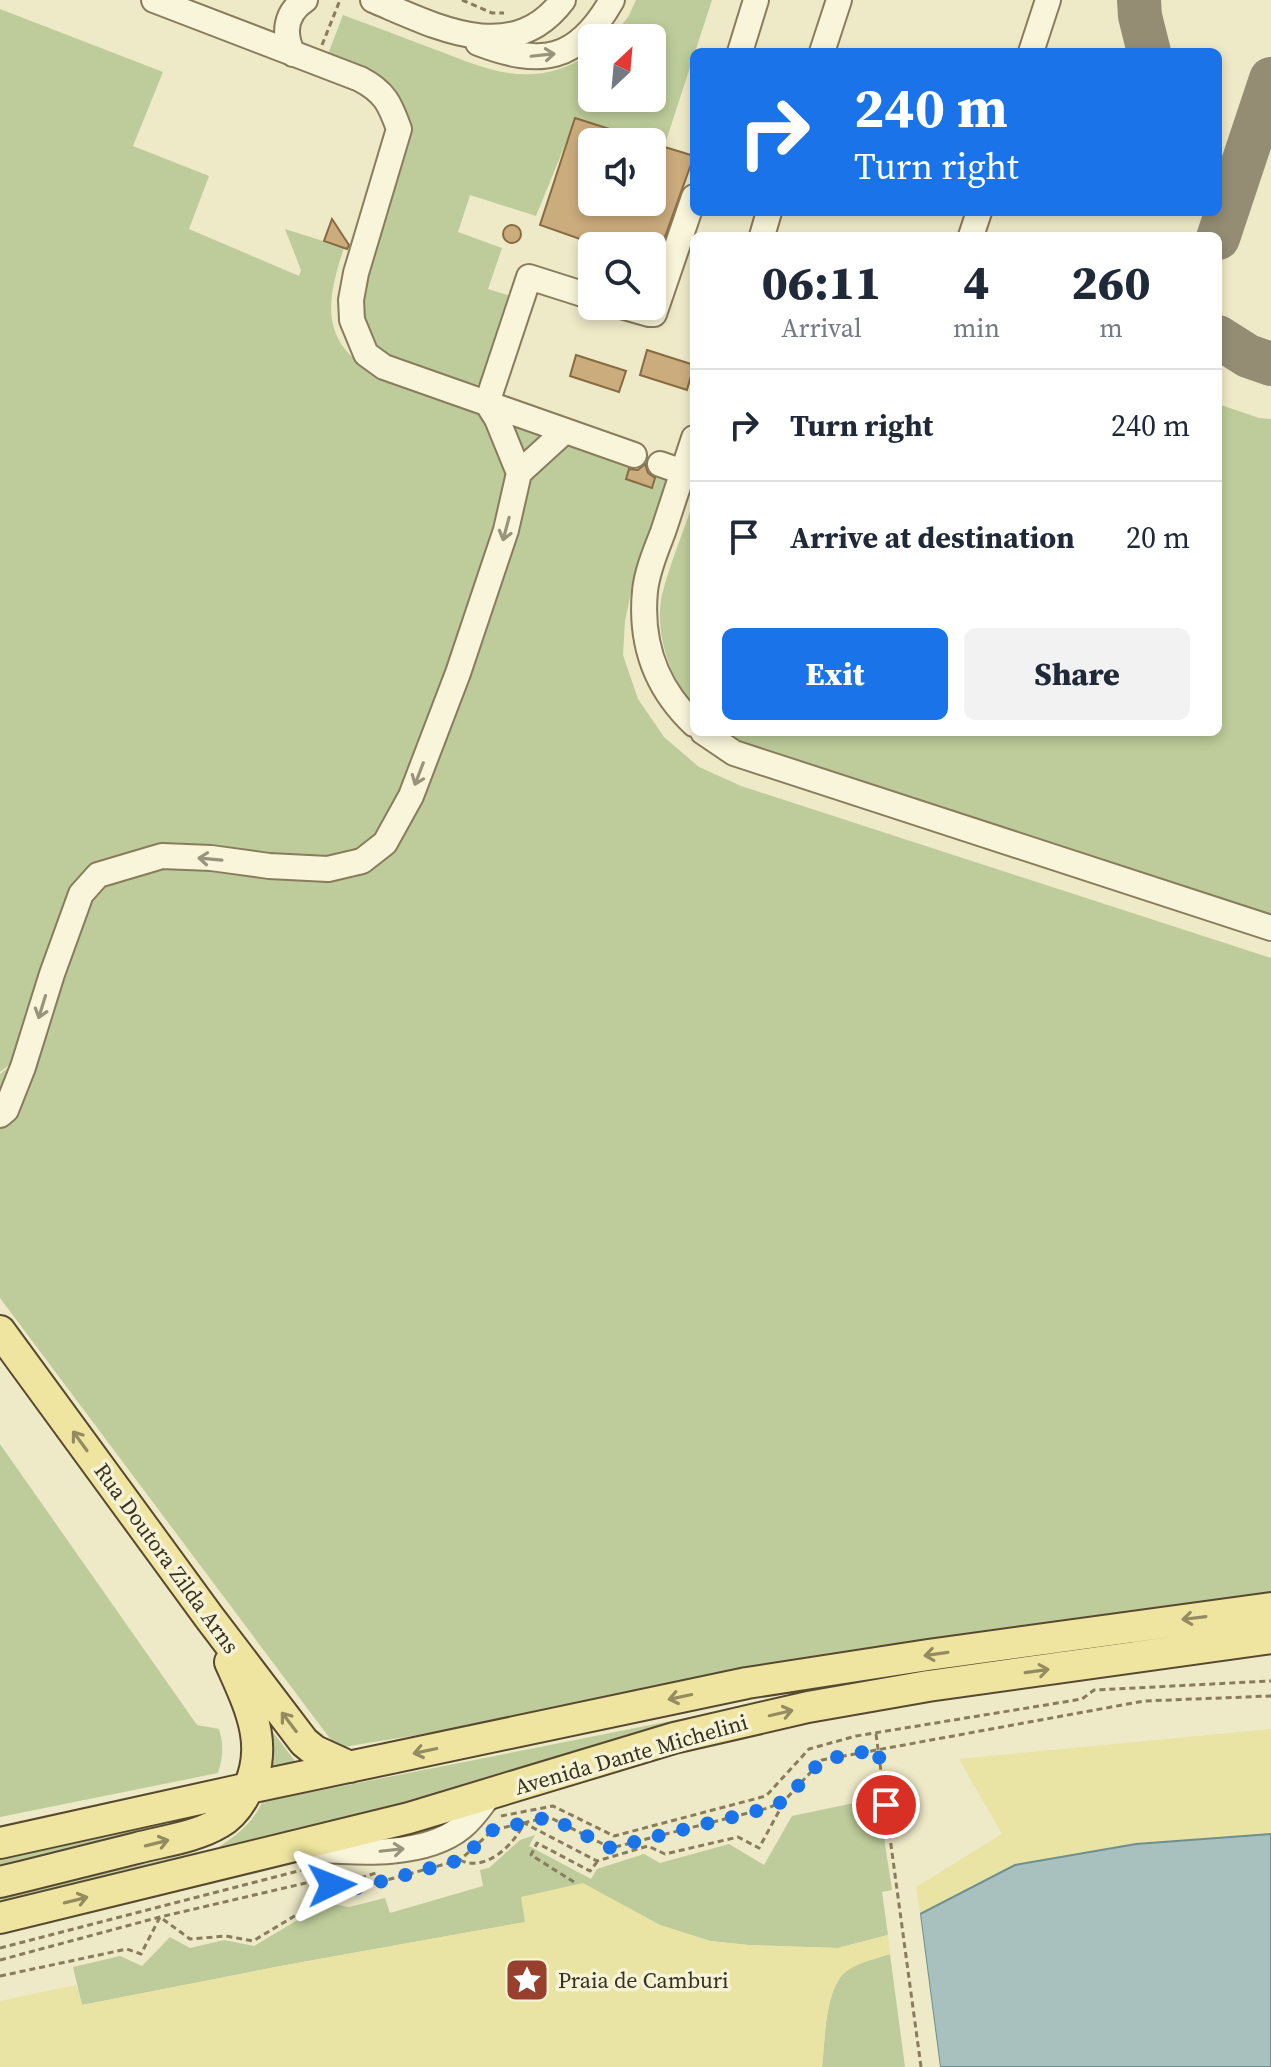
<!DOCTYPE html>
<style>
:root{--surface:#fff;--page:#f2f2f3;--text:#1f2937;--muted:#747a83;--line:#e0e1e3;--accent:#1a73e8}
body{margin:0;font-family:"Source Serif 4",serif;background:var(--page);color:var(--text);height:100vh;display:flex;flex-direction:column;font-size:30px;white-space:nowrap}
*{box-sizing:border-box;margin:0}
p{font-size:26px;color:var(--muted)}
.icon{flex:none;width:44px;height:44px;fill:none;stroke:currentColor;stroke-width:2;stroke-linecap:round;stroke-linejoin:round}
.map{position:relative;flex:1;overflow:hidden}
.sheet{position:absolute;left:690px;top:232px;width:532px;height:504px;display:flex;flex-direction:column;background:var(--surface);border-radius:12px;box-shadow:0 4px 12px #0003}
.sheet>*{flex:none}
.banner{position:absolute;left:690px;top:48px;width:532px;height:168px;border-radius:12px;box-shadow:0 4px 12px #0003;background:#1a73e8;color:#fff;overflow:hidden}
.needle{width:52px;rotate:26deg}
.buttons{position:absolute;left:578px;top:24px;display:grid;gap:16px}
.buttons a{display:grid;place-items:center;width:88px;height:88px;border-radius:12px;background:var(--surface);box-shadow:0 4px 12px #0003;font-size:40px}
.pin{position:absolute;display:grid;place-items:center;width:68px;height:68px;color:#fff;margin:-34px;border:4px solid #fff;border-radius:50%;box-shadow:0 2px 8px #0007}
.me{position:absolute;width:88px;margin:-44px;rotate:88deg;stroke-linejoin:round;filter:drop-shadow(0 0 6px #0008)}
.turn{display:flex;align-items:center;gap:28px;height:168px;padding:0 32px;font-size:36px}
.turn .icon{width:104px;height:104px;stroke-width:2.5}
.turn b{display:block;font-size:56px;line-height:68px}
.eta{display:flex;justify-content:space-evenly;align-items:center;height:136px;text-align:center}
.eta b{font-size:48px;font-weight:800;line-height:56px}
.button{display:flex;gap:16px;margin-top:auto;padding:16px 32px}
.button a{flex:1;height:92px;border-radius:12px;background:var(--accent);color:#fff;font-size:32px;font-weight:800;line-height:92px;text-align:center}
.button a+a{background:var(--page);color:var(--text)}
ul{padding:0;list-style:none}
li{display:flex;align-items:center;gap:24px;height:112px;padding:0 32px;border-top:2px solid var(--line)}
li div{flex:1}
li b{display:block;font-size:30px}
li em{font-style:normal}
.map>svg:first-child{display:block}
.green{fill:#bdcc9a}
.sand{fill:#e9e3a4}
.water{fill:#a8c1bf;stroke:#6e908e;stroke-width:2}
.pier{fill:#eee9c7}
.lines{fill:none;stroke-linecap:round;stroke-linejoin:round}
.taxiway{stroke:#948d74;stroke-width:44}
.building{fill:#cbac7d;stroke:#886b42;stroke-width:2}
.minor-casing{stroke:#897c5c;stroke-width:28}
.major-casing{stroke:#574930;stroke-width:34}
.path{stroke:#897c5c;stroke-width:3;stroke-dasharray:6 4;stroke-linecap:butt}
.minor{stroke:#f8f5da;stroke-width:24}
.major{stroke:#efe5a0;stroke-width:30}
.oneway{stroke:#98937d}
.oneway2{stroke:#948b60}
.route{stroke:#1a73e8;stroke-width:14;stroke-dasharray:0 25.2}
.labels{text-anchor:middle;stroke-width:7;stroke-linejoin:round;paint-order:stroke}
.street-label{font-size:22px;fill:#393120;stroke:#f5f2d6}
.poi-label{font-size:22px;fill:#393120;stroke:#f5f2d6;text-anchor:start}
</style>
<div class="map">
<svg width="1271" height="2067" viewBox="0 0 1271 2067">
<rect width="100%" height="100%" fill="#eee9c7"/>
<path class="green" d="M636,0H712L664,147L576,118L536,216L470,195L458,232L502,248L488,289L514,297L486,379L477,385L391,356L373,345L354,309L397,96L385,80L368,69L328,54L343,15C373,26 402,37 431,48C464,60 498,77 534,74C555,73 574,64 592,53V98H652V38H611L628,17Z
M0,9L163,72L133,146L209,176L189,229L299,276L301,270L285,229L323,241L332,219L324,241L344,248C324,308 321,345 382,378L630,467L627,479L652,488L656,476L666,480L632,587L625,621L623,655L638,699L664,737L699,767L741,786L1271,958V1597L337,1748L0,1298V1074L59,1027L0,1072Z
M1218,404L1259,418L1271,419V916L742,743L723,732H1218Z
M694,499V707C670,677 654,634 662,595C670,563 684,531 694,499Z
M0,1444L197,1725L219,1729C224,1746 223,1757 218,1773L0,1817Z
M884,1681L0,1913V1897L219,1847C238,1834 253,1823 262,1802L782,1699Z
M263,1719L298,1765L263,1774Z
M878,1798L892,1890L882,1892L888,1935L838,1948L748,1945L710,1941L660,1925L583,1884L526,1922L286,1965L82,2005L73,1967L120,1956L142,1966L170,1937L190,1948L224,1940L254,1946L326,1903L349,1907L385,1898L390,1913L483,1886L480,1870L489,1868L520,1840L535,1835L529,1846L591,1879L597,1869L644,1854L660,1863L729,1844L764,1865L792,1816Z
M214,1813L0,1872V1859Z
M890,1954L905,2067H822C825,2042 825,1993 843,1974C854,1963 875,1959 890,1954Z"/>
<path class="sand" d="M1271,1729V1834L1136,1844L1015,1865L920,1914L916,1887L1002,1834L959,1759Z
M583,1883L660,1925L710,1941L748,1945L838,1948L888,1935L890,1954C875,1959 854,1963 843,1974C825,1993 825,2041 822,2067H0V2001L76,1985L82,2005L286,1965L525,1922L521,1897Z"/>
<path class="water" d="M1271,1834V2067H940L920,1914L1015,1865L1136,1844Z"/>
<path class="pier" d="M919,1909L920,1914L940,2067H936L916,1914Z"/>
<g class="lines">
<path class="taxiway" d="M1139,0L1140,16L1149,52
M1218,238L1271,79
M1218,337L1248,356L1271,364"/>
</g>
<path class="building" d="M575,118L641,139V142H592V202H652V143L694,156L652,273V246H600L540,225Z
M332,219L349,245L347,249L324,241Z
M503 234a9 9 0 1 1 18 0a9 9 0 1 1-18 0Z
M647,350L694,365L687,390L640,375Z
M576,355L626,371L619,392L570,376Z
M645,464L648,473L655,478L652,488L626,479L629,469L638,470Z"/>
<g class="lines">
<g class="minor-casing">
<path id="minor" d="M154,0L360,79C385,92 390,104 399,129L356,273L351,300L352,320L366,354L384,367L634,455
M373,0C435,26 512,68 563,0
M478,43C541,67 577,62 612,0
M740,52L756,0
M822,52L839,0
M1031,52L1048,0
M293,54C283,34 285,13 305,0
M762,236L769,212
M971,236L979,212
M621,306L649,314H654L694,197
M694,438C684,469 673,501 663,532C656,550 647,571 645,591C640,643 656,688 694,724
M660,464L683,472
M519,473L565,431
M703,732L734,753L1271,928
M0,1115L6,1110L23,1067L52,974L81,894L98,875L162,856L211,858L269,866L328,869L362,861L385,843L411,796L458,673L506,530L519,473L497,419L487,403L529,277L592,297
M305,1849C352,1852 423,1859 462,1827C473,1818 481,1806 490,1794"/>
</g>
<g class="major-casing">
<path id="major" d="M0,1331L209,1617L304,1742L315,1751L350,1767
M0,1843L249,1788L747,1683L928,1655L1271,1608
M0,1882C46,1871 92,1859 137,1848C164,1841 196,1837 219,1823C230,1817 238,1807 244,1796C272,1749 250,1707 230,1662
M0,1918L409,1818L674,1738L808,1707L928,1686L1271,1638"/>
</g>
<path class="path" d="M462,0L492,13H504
M322,45L340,0
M876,1734L921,2067
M501,1816L553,1806L614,1836L766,1796L809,1749L856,1736L1082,1699L1094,1690L1271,1681
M460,1860C485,1873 514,1845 524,1823L597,1861L648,1846L665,1854L738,1837L759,1848L784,1802
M321,1872L357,1879L376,1873
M574,1882L531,1855L537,1843L590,1871L597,1862
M0,1948L302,1870
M0,1960L160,1917L310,1882L354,1889L460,1860L493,1830L549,1817L611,1848L768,1808L784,1801L822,1760L1144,1701L1271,1696
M0,1976L127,1949L141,1954L160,1917L190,1939L226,1936L253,1941L326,1897L349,1890"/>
<use href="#minor" class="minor"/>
<use href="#major" class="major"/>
</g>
<defs><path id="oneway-shaft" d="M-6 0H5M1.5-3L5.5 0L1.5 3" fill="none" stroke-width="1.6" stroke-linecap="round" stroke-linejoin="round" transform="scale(2)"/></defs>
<g class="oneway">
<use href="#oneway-shaft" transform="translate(543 55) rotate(-6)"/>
<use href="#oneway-shaft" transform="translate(506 529) rotate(105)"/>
<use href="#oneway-shaft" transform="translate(419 774) rotate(111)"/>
<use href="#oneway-shaft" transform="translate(210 859) rotate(-175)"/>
<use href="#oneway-shaft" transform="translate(42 1007) rotate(107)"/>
<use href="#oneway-shaft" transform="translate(392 1850) rotate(-6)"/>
</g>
<g class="oneway2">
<use href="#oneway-shaft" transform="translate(80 1441) rotate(-126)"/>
<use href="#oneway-shaft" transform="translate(1194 1618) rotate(173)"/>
<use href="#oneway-shaft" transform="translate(936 1654) rotate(172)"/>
<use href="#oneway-shaft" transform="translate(1037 1671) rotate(-8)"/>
<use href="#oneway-shaft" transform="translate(680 1697) rotate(168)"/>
<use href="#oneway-shaft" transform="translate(781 1713) rotate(-13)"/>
<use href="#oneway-shaft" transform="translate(289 1722) rotate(-127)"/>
<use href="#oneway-shaft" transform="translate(425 1751) rotate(168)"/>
<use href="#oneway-shaft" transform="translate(157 1843) rotate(-14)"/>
<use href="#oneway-shaft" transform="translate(76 1900) rotate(-14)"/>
</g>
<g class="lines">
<path class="route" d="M332,1885L354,1889L460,1860L493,1830L549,1817L611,1848L768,1808L784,1801L822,1760L878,1749L886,1805"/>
</g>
<defs>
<g id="sight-square" transform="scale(2.3)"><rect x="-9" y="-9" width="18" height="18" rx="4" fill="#97402d" stroke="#f5f2d6"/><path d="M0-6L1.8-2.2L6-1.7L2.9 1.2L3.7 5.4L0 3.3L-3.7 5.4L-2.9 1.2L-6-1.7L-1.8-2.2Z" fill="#fff"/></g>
</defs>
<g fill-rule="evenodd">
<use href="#sight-square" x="527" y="1980"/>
</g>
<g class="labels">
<g class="street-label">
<text transform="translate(167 1558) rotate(54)" y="8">Rua Doutora Zilda Arns</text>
<text transform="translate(631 1754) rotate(-16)" y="8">Avenida Dante Michelini</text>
</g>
<g class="poi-label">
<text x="558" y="1988">Praia de Camburi</text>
</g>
</g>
</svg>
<div class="buttons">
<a><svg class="needle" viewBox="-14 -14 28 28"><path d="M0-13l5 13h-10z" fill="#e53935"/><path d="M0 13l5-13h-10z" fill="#747a83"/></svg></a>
<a><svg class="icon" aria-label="sound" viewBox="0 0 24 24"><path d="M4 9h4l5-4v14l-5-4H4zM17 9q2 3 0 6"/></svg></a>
<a><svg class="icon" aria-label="search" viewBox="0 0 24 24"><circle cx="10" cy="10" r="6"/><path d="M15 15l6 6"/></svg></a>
</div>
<div class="pin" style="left:886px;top:1805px;background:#d93025"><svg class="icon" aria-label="arrive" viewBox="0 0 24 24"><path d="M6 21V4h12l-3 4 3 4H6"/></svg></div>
<svg class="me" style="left:332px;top:1885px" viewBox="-20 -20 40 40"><path d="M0-17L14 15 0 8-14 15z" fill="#1a73e8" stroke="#fff" stroke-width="4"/></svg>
<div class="banner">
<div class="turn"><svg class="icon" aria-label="right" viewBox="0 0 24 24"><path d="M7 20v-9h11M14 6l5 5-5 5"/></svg><div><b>240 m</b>Turn right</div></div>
</div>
<section class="sheet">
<div class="eta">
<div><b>06:11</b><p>Arrival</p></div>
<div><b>4</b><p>min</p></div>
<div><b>260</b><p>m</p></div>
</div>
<ul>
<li><svg class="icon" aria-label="right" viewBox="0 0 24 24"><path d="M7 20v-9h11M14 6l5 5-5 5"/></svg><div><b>Turn right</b></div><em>240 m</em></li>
<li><svg class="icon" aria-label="arrive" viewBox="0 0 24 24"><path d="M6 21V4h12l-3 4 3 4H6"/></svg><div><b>Arrive at destination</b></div><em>20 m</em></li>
</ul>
<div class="button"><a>Exit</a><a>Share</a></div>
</section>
</div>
